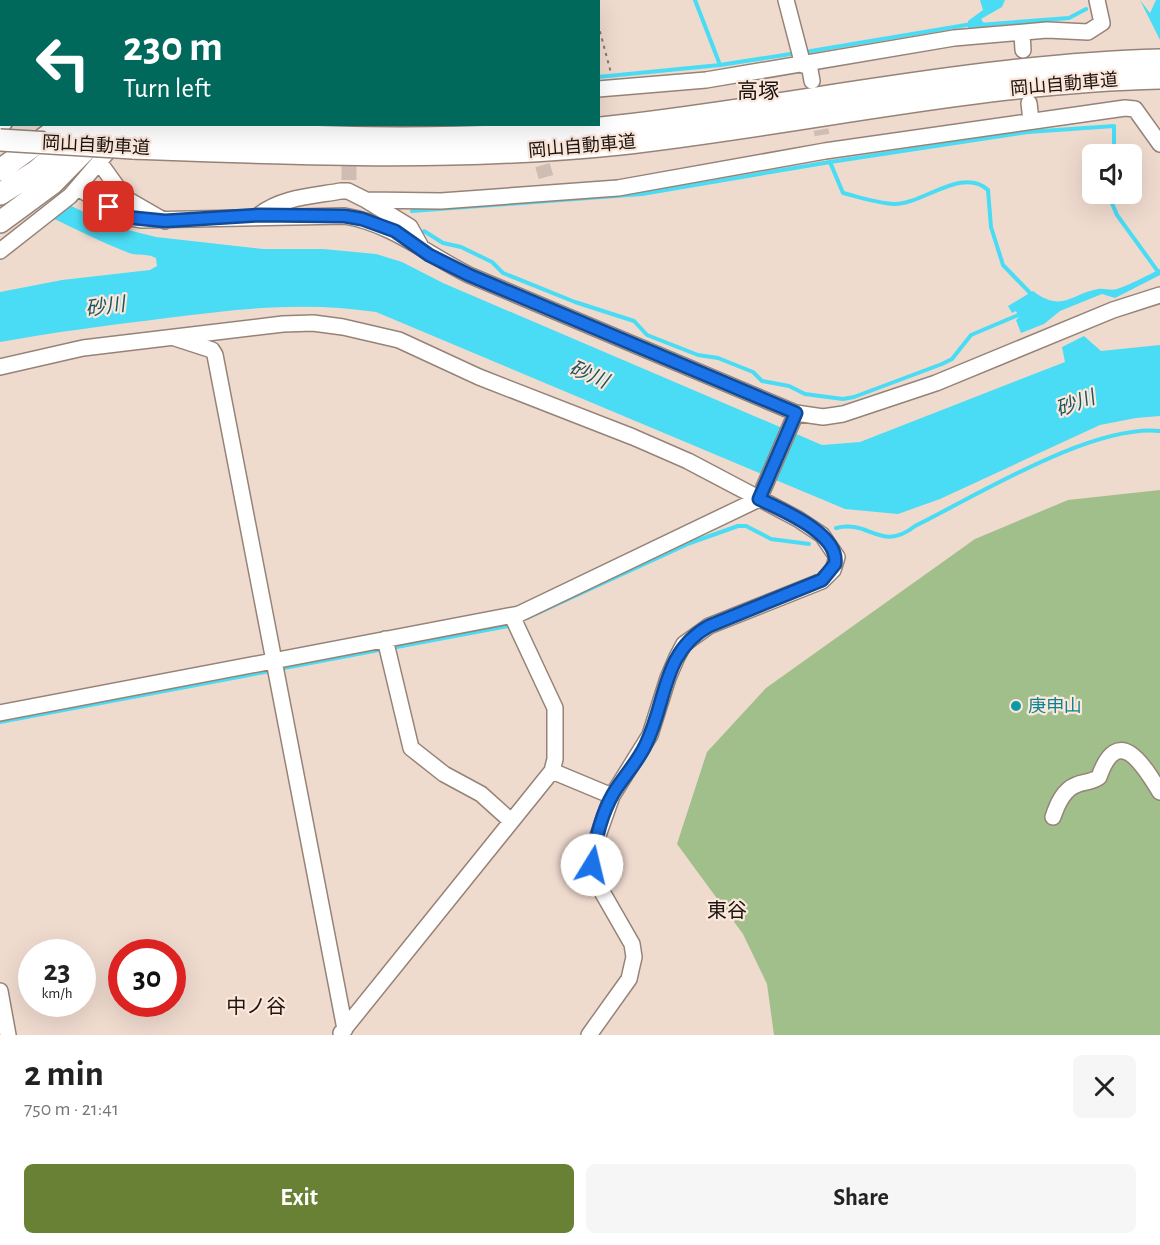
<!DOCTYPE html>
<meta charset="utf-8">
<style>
:root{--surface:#fff;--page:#f6f6f6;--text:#222;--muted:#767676;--accent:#688134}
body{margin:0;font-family:"Alegreya Sans","Noto Sans JP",sans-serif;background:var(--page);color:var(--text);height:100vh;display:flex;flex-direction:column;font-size:22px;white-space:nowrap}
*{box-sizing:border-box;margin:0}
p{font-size:20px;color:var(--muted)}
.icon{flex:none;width:33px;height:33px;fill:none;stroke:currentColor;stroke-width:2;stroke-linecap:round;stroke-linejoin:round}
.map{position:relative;height:1035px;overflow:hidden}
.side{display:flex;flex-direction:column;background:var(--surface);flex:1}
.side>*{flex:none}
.top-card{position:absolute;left:0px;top:0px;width:600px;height:126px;box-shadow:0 6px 24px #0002;background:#00695c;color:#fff;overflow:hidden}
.buttons{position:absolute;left:1082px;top:144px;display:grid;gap:12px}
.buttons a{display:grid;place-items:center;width:60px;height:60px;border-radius:9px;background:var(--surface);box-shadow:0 6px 24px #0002;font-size:30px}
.speed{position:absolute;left:18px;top:939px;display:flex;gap:12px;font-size:30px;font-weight:700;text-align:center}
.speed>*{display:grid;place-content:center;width:78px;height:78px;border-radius:50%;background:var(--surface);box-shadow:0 6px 24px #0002;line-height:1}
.speed small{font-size:15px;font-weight:400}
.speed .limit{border:9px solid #d22;background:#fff;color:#111}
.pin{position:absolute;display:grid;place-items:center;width:51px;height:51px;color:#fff;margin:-26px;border-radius:12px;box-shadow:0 3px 9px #0006}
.me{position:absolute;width:66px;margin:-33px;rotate:9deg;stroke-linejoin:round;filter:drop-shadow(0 0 4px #0008)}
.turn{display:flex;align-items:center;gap:21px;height:126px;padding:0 24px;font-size:27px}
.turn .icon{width:78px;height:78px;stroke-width:2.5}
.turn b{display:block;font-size:42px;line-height:51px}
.round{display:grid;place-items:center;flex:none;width:63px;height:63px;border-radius:9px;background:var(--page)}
.headline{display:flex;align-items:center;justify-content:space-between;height:102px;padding:0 24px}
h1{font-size:36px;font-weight:600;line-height:45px}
.cta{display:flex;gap:12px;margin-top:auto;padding:12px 24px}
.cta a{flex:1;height:69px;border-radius:9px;background:var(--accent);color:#fff;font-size:24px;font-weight:600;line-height:69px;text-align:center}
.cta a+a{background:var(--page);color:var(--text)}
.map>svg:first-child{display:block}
.green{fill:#a1bf8a}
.water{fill:#49dcf4}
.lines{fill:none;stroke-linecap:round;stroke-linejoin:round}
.stream{stroke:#49dcf4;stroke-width:4}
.minor-tunnel{stroke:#cfbcb2;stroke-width:15;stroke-dasharray:15 8;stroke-linecap:butt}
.minor-casing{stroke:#968378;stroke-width:18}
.highway-casing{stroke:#968378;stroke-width:24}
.path{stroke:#867870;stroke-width:2;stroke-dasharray:3 4.5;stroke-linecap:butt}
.minor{stroke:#fff;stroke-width:15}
.highway{stroke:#fff;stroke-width:21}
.highway-bridge-casing{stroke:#968378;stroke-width:24;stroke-linecap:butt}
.highway-bridge{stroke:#fff;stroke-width:21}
.route-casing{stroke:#114b97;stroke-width:15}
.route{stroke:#1a73e8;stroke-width:10}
.culture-dot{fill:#0f9aa8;stroke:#fce7db;stroke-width:2}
.labels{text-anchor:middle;stroke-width:4.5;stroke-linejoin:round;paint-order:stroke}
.street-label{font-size:18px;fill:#1b1410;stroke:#fce7db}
.culture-label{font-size:18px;fill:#0d838f;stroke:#fce7db;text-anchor:start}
.water-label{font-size:20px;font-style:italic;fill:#1a5660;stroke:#fce7db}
.neighbourhood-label{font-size:20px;fill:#1b1410;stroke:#fce7db}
.quarter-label{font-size:21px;fill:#1b1410;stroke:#fce7db}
</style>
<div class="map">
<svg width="1160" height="1035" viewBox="0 0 1160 1035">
<rect width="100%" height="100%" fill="#efdace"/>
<path class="green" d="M1160,490V1035H774L767,984L743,934L677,844L707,752L766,688L975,539L1068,500Z"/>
<path class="water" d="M980,0H1005L1002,7L981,19L986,27L968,28V21L983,10Z
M1140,0L1150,13L1156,0H1160V40Z
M69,205L116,227L156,237L263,249H323L376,254L402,262L443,283L822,445L860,442L1065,362L1062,347L1084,336L1101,351L1160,345V416L1136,418L1100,425L940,499L898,514L845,509L376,312C305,301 237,309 167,318C111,325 55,332 0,342V292L62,280L150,270L157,266L156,258C147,253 138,256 129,253C103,243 78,230 52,218Z
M1160,269V275L1115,298L1102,294L1060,311L1044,324L1021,333L1016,320L1019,317L1016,311L1012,313L1008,306L1033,291C1062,313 1071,294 1098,289C1105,288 1111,291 1117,289C1132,284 1146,276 1160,269Z"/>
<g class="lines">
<path class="stream" d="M52,0L54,2
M695,0L720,65
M132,2L133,0
M357,2L358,0
M979,25L1069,18L1086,9
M805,52L972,24
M598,77L720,65L797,53
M830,162L1028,132L1114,126V154
M1108,194L1117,215L1159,273
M412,211L642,194L830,162L843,193C859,197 877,203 894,204C922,205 962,166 988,190L991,227L1003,265L1033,296
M424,231L443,243L461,247L492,262L503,273L575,302L634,321L647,335L698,355L718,358L753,372L762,381L789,386L805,394L843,399L854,397L942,364L952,359L971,335L1023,313
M836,528C869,519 881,553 915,526C978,495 1092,424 1160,431
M527,618L690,543L738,526H746L771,539L809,544
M391,648L508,626
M284,668L384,649
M0,722L270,671"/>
<path class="minor-tunnel" d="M817,107L822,135
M536,143L546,177
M349,180V124"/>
<g class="minor-casing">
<path id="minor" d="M470,0L471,2
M786,0L803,65
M1022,33L1023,50
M809,64L812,81
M598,89L706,80L954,38L1047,30L1088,32L1102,23L1097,0
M1029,103L1031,121
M0,105L2,106
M102,166L125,198L165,221
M78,188L125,217L141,220L345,216C392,224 427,254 469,275L796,413L823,417L843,414L936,383L1113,310L1160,295
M366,200L410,227L420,245
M259,215C282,197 313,196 341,191H348L366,200L441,201L618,188L825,151L1125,108L1135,109L1160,144
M0,251L70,196L117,141
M175,338L212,350L215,355L345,1029
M0,367L83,348L283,324L313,323L343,327L399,340L479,377L633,437L688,461L798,519L822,535L837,557L833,570L822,581L709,626L684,644L677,657L668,678L650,735L612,796L595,844L592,865L597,883L632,944L634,957L629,979L589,1035
M385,639L411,748L444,774L481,794L511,821
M0,713L519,614L759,499L796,413
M552,771L612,796
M1053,817C1057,805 1063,790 1076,785C1084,781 1091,783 1099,777C1118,723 1143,764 1160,792
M0,991L8,1035
M341,1033L552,771L555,759V708L512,616"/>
</g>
<g class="highway-casing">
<path id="highway" d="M175,2L176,0
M0,121H2
M151,131C307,137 464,145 619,126C800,105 978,65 1160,60
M133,148C295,154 457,161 620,144C800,124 978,82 1160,78
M0,170L50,134
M0,194L35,172L78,136
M0,222L53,183L101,134"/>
</g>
<path class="path" d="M62,0L64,2
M124,0L126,2
M589,0V2
M598,24L611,73
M0,84H2"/>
<use href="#minor" class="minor"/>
<use href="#highway" class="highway"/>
<g class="highway-bridge-casing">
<path id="highway-bridge" d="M53,124L151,131
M0,140L133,148"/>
</g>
<use href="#highway-bridge" class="highway-bridge"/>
</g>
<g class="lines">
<g class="route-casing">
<path id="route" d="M109,207L125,217L165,221L259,215L345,216L362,219L395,231L429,255L469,275L796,413L759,499C782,510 840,534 835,564L822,580L709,626C662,652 667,701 646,744C638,762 623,777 613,794C601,815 595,841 592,865"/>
</g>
<use href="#route" class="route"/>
</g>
<circle class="culture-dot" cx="1016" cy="706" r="6"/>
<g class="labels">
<g class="street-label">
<text transform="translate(1064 84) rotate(-5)" y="6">岡山自動車道</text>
<text transform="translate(96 145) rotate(3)" y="6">岡山自動車道</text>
<text transform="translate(582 146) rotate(-5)" y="6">岡山自動車道</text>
</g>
<g class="culture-label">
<text x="1028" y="712">庚申山</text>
</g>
<g class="water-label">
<text transform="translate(105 306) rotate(-8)" y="7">砂川</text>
<text transform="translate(589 374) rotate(23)" y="7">砂川</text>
<text transform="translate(1075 403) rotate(-20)" y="7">砂川</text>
</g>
<g class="neighbourhood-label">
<text x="727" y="917">東谷</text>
<text x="256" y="1013">中ノ谷</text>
</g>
<g class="quarter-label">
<text x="758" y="98">高塚</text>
</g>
</g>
</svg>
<div class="buttons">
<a><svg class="icon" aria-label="sound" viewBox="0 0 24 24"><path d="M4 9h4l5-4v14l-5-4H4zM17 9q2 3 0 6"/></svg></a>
</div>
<div class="speed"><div>23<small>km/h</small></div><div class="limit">30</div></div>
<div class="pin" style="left:109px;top:207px;background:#d93025"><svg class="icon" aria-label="arrive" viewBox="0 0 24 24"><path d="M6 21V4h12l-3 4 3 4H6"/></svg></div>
<svg class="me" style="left:592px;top:865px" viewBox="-20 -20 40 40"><circle r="19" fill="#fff"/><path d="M0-13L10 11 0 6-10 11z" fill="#1a73e8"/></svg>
<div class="top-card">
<div class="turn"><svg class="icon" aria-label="left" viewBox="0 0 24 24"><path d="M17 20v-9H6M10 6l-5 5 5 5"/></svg><div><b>230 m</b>Turn left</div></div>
</div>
</div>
<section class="side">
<div class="headline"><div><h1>2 min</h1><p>750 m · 21:41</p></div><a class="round"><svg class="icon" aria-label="close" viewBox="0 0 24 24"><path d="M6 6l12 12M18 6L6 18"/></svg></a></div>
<div class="cta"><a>Exit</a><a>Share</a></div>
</section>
